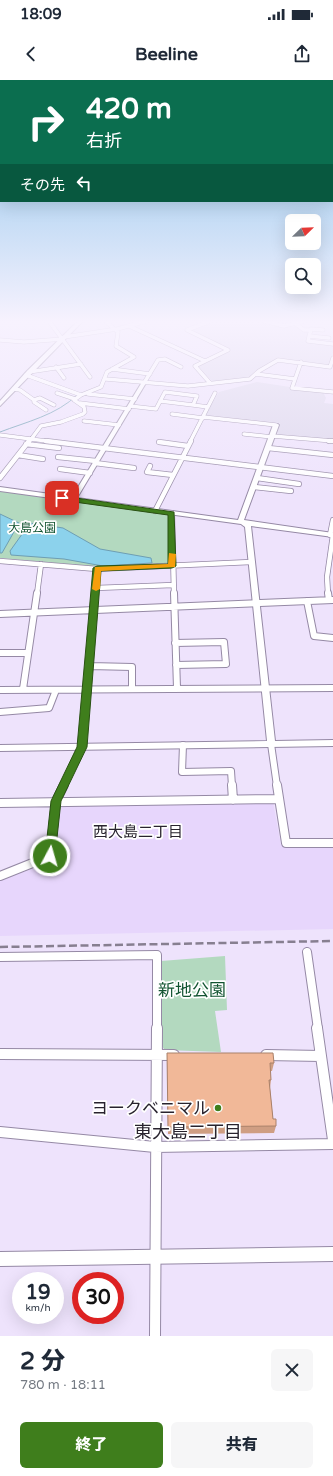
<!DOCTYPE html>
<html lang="ja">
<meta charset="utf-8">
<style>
:root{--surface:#fff;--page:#f6f6f7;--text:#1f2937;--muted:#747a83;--accent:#3f7e1c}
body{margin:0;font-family:"Varela Round","Noto Sans JP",sans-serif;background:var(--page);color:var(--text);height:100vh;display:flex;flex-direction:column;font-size:15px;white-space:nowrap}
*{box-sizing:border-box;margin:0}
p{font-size:13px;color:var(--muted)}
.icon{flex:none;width:22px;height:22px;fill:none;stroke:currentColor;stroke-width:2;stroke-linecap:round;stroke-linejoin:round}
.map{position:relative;height:1256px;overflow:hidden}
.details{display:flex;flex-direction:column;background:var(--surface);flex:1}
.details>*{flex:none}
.banner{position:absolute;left:0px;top:0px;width:333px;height:122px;box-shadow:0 4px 16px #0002;background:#0b6e4f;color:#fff;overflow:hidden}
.needle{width:26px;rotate:67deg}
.tools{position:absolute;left:285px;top:134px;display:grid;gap:8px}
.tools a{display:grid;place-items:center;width:36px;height:36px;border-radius:6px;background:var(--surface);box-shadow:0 4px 16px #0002;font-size:20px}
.speed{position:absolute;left:12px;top:1192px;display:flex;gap:8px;font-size:20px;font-weight:700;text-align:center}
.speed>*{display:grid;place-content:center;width:52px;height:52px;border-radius:50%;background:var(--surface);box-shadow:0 4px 16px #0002;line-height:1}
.speed small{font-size:10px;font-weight:400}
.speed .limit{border:6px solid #d22;background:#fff;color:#111}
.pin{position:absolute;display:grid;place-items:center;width:34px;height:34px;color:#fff;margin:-17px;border-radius:8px;box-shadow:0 2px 6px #0006}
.me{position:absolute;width:44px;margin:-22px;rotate:6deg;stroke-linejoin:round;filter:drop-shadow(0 0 3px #0008)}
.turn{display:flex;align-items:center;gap:14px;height:84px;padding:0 20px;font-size:18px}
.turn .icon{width:52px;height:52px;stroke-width:2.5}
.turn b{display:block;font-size:28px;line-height:34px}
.then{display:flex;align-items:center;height:38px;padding:0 20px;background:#0003;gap:8px;font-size:15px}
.round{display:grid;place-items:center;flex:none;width:42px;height:42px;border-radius:6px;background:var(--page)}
.headline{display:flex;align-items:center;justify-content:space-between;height:68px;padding:0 20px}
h1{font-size:24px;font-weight:800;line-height:30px}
.button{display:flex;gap:8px;margin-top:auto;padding:8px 20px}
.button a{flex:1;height:46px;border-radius:6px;background:var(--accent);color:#fff;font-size:16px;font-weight:800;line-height:46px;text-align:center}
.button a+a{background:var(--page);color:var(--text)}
.status{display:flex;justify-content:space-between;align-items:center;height:28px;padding:0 20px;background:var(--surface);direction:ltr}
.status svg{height:11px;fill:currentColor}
header{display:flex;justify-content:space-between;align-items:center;height:52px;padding:0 20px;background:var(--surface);font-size:18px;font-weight:800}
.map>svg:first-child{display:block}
.built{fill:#e7d6fc}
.education{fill:#ddd7ec}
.green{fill:#b3d9bf}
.water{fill:#8cd2ec;stroke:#6e9eb3}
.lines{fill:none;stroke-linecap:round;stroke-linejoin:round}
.stream{stroke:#6e9eb3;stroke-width:1}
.minor-far4-casing{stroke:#9589a5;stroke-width:4.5}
.minor-far3-casing{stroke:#9589a5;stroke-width:6}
.minor-far2-casing{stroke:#9589a5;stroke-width:8}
.minor-far1-casing{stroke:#9589a5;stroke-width:10}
.minor-casing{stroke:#9589a5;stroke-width:12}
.tertiary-casing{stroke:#9589a5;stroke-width:2}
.minor-far4{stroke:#fff;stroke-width:3.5}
.minor-far3{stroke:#fff;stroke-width:4.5}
.minor-far2{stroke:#fff;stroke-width:6}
.minor-far1{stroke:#fff;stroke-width:8}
.minor{stroke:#fff;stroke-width:10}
.tertiary{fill:#fff;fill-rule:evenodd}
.rail{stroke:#877f90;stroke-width:2.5;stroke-dasharray:8 3.5;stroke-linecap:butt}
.wall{fill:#cf9e83}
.building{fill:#f1b898;stroke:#a9816a}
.route{fill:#3f7e1c;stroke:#295212}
.slow{fill:#f59e0b}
.poi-dot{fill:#3f7e1c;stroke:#fff;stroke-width:1.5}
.labels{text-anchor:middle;stroke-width:3.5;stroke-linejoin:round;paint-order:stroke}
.far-park-label{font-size:12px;fill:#125431;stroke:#fff}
.neighbourhood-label{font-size:15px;fill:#28232e;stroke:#fff}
.near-park-label{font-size:17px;fill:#125431;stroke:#fff}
.near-poi-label{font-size:17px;fill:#28232e;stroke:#fff;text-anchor:end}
.near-neighbourhood-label{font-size:18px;fill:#28232e;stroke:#fff}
</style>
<div class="status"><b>18:09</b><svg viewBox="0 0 49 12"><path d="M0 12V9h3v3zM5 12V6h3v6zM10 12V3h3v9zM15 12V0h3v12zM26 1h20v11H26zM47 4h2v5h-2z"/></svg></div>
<header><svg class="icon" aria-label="back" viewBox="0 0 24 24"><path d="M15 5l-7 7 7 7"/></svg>Beeline<svg class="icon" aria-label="share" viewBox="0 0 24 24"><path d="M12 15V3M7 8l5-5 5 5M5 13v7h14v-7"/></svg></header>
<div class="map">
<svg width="333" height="1256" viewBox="0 0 333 1256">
<rect width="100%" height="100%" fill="#eee3fc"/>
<path class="built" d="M273,722L281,765L333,766V849L0,856V801L54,780L60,728L69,725Z"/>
<path class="education" d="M213,241H262L274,246L289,247L297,245L310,251L306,261L333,264V273L329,286L279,279L249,298L212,301L198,286L227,271L189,250Z
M257,302L323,312L326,318L324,323L333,324V360L277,355L280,343L205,335L219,312Z"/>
<path class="green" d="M0,411L169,435V484L100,487L0,478Z
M225,876L227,930L215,931L221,972L165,970L160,964L161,881Z"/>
<path class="water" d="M0,434L19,443L2,473H0Z
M30,443L63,448L100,469L151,478L152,483L103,486L64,479L11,475L10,471Z"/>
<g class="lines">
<path class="stream" d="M101,241L107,244
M0,352C26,342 57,335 77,315"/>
<g class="minor-far4-casing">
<path id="minor-far4" d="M49,241L90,297
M264,241L284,246L304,241
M296,244L304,250H311
M129,246L205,281
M323,250L311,249L308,261L333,264
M309,256L329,258
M64,257L117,249L147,241
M0,260L24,262L63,259
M301,282L292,308L333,312
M56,287L64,298
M112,289L150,294
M29,292L81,284
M256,294L295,299
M26,295L81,315
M106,299L188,306L250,299L259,291L278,280L330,287L333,278
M144,303L158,280L165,279L181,287
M210,303L195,286L228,270L187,250L211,241
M14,309L20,310L34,320L40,318L54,325
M57,313L75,319
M88,314L135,319
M34,320V322L46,330
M160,321L193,325
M80,323L129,329
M130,326L156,329L165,312L197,316L193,325L208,327
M172,334L203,338
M203,337L276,345
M84,341L119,345
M244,354L272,357
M0,355L54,362
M272,356L333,361
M29,362L41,346L61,342L83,334L85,332L84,327L74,320L81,315L101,307L107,292L134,277L116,266L118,252L105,241
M190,362L215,313"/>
</g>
<g class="minor-far3-casing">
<path id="minor-far3" d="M46,361L333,396
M329,361H333
M159,362L188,366
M26,364L59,368
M268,368L333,375
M18,375L43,379
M58,377L96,381
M95,383L134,388
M150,386L147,392L173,395
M60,389L90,393
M0,398L29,361
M257,398L299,404
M254,407L291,411
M155,431L191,361
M172,433L174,514
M330,455L333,440
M0,481L97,489L251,482
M96,508L173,505
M37,514L41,484
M95,514L97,489
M328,514L327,497L333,455"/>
</g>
<g class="minor-far2-casing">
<path id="minor-far2" d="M174,513L177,608
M328,513L329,520
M307,521L314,556L333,558
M0,534L333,520
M175,563L224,562L226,584L176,585
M0,573H28
M90,586L132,587V609
M23,609L37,513
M0,610L333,608
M0,632L49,628L56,610
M271,664L277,706
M183,665L182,692L231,691L232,706
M63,706L82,667L95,513"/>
</g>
<g class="minor-far1-casing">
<path id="minor-far1" d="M232,705L233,720
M277,705L286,763H333
M0,723L278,719
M0,796L50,776L56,721L64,705
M307,872L318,949
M0,877L157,875V949"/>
</g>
<g class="minor-casing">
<path id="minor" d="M317,948L333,1060
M0,974L174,975
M266,975L321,976
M0,1052L155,1067L333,1064
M155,1256L157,948"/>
</g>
<g class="tertiary-casing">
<path id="tertiary" d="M78,241H83L0,326V321L27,291Z
M142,302L146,303L77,418L238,440L273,345L278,344L279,345L244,440L333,453V457L251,446L275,661L333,660V666L0,671V665L267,661L245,447L241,444L0,411V407L72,417Z
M333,1167V1181L0,1186V1172Z"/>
</g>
<use href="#minor-far4" class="minor-far4"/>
<use href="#minor-far3" class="minor-far3"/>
<use href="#minor-far2" class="minor-far2"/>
<use href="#minor-far1" class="minor-far1"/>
<use href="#minor" class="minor"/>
<use href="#tertiary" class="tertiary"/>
<path class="rail" d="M0,867L333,861"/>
</g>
<path class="wall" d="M167,973L274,983L272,991H270L271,1000L270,1008L273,1039L276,1046L274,1053L168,1054Z"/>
<path class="building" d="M167,973H273L274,983H270L271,1000H269L273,1039H276V1046L168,1047Z"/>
<linearGradient id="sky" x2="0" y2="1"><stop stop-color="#83c0ea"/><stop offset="0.58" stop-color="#f7f2fe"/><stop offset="1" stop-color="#f7f2fe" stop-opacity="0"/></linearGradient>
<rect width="333" height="417" fill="url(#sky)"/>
<path class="route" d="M62,416L174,432L176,486L172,488L101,491L87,667L61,721L55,776L54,780H46L45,776L51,721L77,667L93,488L97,486L168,484V435L60,420V417Z"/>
<path class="slow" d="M169,473L176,474L175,487L101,491L100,509L96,511L92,509L95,487L168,484Z"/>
<circle class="poi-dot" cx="218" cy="1028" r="4"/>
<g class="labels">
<g class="far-park-label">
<text x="32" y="452">大島公園</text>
</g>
<g class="neighbourhood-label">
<text x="138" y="757">西大島二丁目</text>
</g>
<g class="near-park-label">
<text x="192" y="916">新地公園</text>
</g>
<g class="near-poi-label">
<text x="210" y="1034">ヨークベニマル</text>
</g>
<g class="near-neighbourhood-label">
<text x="188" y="1058">東大島二丁目</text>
</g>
</g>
</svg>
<div class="tools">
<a><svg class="needle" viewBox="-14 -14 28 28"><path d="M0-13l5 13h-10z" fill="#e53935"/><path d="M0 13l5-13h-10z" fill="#747a83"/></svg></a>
<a><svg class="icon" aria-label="search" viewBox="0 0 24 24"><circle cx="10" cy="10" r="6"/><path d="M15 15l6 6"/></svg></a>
</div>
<div class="speed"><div>19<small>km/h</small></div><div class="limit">30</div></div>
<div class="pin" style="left:62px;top:418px;background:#d93025"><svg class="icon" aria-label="arrive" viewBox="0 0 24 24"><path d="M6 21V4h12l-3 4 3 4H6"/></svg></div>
<svg class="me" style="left:50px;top:776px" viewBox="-20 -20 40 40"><circle r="17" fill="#3f7e1c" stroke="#fff" stroke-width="3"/><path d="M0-11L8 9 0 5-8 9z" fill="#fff"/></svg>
<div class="banner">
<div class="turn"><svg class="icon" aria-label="right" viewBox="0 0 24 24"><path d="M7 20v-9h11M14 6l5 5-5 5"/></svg><div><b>420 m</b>右折</div></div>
<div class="then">その先<svg class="icon" aria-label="left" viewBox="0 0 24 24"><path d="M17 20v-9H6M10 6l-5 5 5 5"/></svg></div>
</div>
</div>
<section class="details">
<div class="headline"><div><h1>2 分</h1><p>780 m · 18:11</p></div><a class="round"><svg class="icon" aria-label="close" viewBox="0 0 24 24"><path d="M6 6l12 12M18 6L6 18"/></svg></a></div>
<div class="button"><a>終了</a><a>共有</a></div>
</section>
